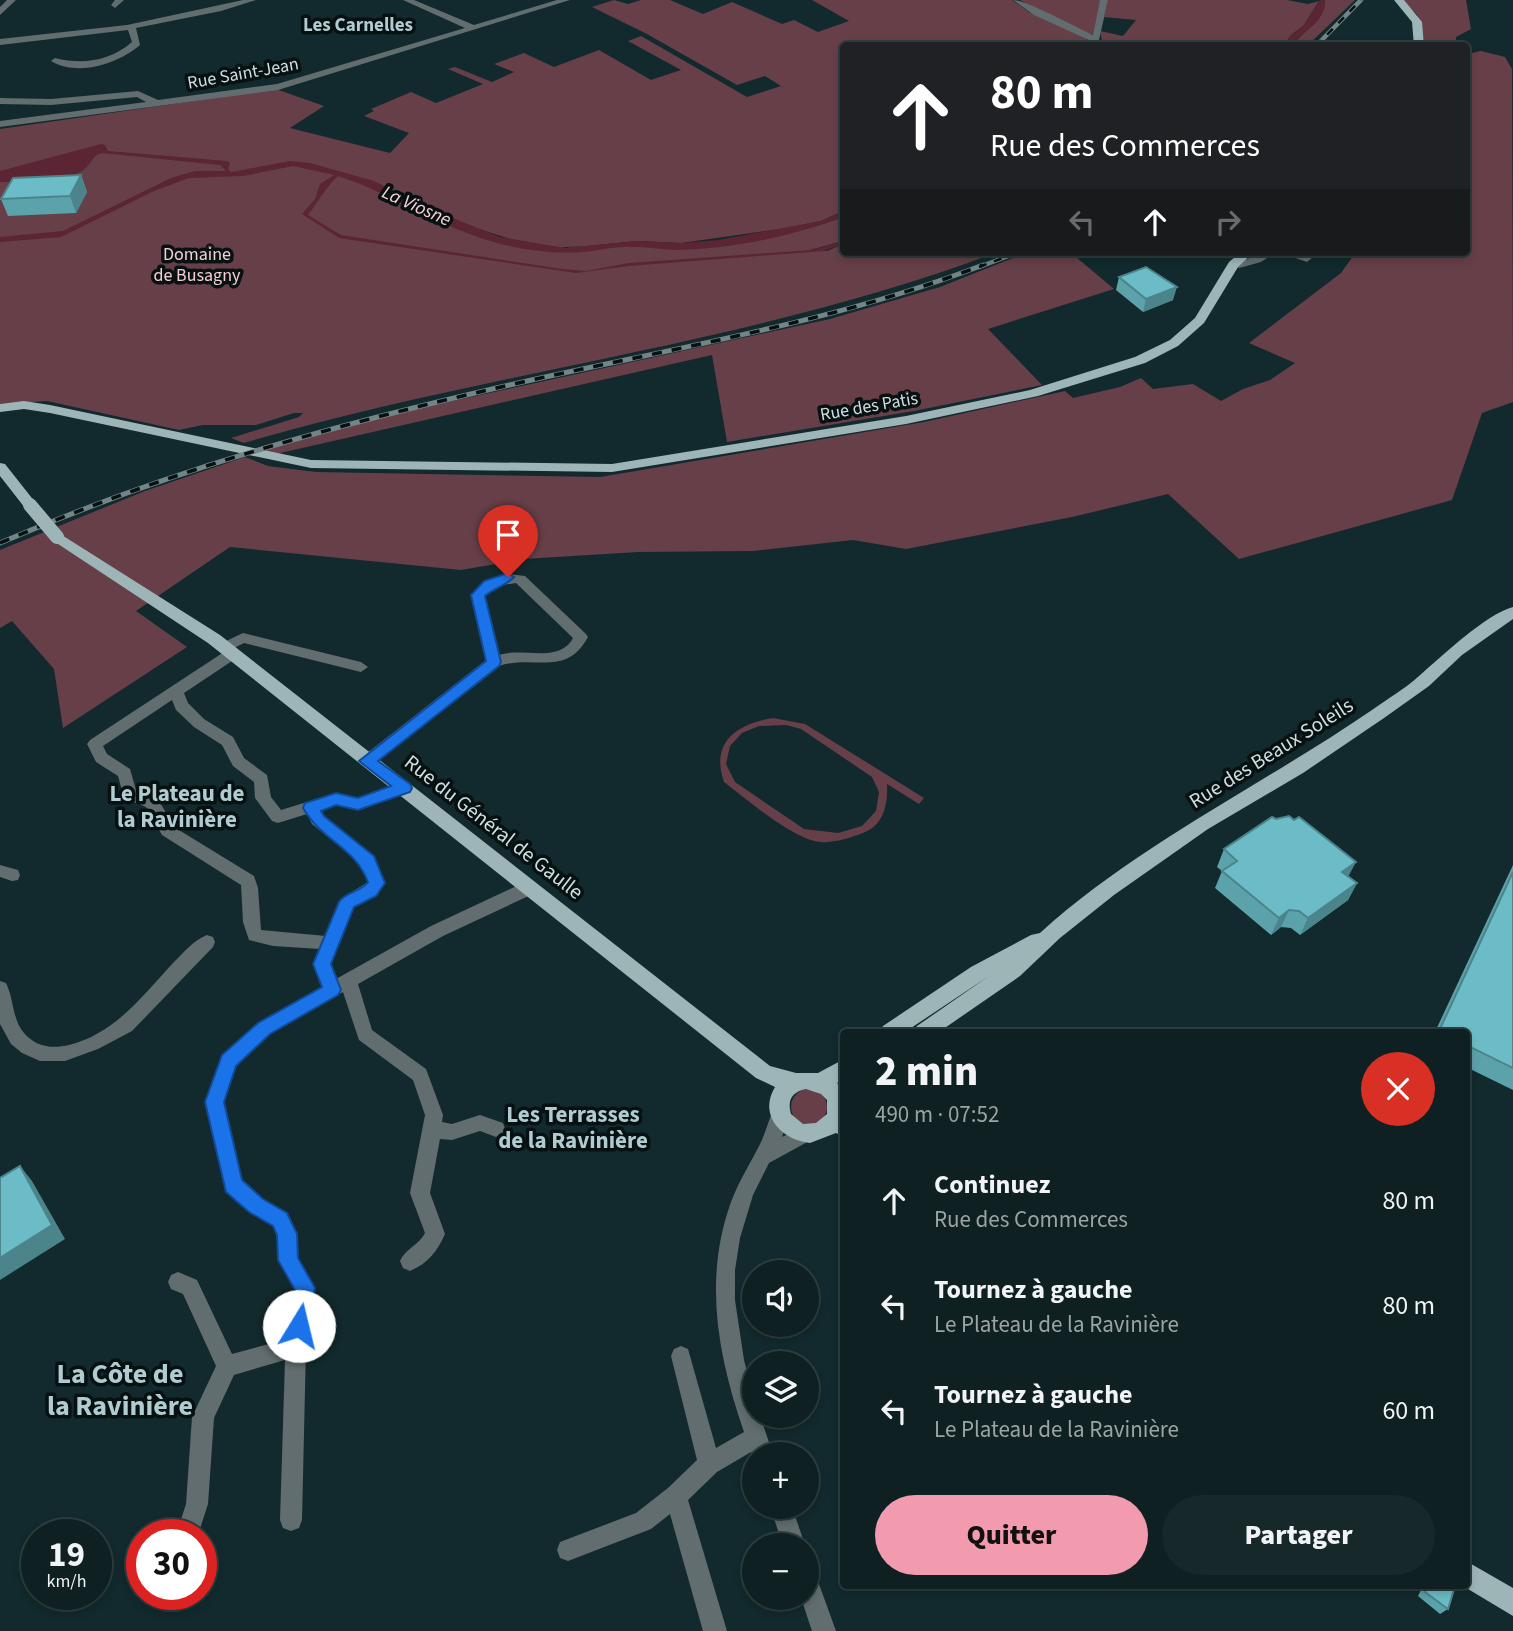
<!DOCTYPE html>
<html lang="fr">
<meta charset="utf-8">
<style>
:root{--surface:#0e2022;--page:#17282a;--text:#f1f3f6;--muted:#9ba3a5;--line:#2e3e40;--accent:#f29aae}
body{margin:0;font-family:"Source Sans 3",sans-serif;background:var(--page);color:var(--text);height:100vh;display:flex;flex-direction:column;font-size:26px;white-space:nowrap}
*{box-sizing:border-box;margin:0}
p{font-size:23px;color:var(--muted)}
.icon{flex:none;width:38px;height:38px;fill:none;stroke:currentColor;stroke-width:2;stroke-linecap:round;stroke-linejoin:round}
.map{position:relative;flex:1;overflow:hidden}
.details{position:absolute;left:840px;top:1029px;width:630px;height:560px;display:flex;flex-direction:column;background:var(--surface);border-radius:7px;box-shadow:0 4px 10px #0003,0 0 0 2px var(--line)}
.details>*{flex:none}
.top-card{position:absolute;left:840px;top:42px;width:630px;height:214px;border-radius:7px;box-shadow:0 4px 10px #0003,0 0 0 2px var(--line);background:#202124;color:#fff;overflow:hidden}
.buttons{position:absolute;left:742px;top:1260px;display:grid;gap:14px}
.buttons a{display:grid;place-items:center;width:77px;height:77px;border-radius:50%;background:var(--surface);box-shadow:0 4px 10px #0003,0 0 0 2px var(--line);font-size:35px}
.speed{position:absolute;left:21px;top:1519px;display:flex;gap:14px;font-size:35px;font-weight:700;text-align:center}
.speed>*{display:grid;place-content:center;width:91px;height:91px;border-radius:50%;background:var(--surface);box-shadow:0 4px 10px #0003,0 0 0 2px var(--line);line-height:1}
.speed small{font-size:18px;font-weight:400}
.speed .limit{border:10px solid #d22;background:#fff;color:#111}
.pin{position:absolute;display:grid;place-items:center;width:60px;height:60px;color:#fff;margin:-72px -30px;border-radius:50% 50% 50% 0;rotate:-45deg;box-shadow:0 0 7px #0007}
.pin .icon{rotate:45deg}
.me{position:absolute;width:77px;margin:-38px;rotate:9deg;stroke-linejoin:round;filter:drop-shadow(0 0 5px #0008)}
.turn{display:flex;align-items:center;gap:24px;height:147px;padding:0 35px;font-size:32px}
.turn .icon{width:91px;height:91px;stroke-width:2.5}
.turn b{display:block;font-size:49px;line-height:60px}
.lanes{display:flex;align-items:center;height:66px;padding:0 35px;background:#0003;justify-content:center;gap:35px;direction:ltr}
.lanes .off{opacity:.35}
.round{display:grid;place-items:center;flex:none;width:74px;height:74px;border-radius:37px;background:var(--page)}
.headline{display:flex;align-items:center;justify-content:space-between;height:119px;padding:0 35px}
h1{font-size:42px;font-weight:800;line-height:52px}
.cta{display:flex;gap:14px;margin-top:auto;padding:14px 35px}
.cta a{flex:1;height:80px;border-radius:42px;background:var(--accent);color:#111;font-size:28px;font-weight:800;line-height:80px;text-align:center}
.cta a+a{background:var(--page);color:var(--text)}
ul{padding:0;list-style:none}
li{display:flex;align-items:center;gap:21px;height:105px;padding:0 35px}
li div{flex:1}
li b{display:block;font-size:26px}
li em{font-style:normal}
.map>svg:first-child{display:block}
.green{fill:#663f48;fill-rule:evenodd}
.water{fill:#5b2534}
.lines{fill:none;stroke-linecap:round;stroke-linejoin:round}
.minor{fill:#626d6f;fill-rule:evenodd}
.major{fill:#9eb5b8;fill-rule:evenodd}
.rail-far1-casing{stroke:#728587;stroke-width:4.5}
.rail-casing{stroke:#728587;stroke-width:5}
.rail-far1{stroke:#071112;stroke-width:2.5;stroke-dasharray:8;stroke-linecap:butt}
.rail{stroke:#071112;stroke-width:3.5;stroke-dasharray:10;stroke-linecap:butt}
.major-bridge{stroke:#9eb5b8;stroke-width:14}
.wall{fill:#5ca2aa}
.shaded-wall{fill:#4b848b}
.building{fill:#6bbcc6;stroke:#4b848b;stroke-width:2}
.route{fill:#1a73e8;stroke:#114b97;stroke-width:2}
.labels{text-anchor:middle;stroke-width:7;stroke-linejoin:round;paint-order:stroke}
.far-street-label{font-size:18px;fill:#d0dee0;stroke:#071112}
.far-park-label{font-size:18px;fill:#f5ced6;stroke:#071112}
.far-neighbourhood-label{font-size:19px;font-weight:bold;fill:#b0ccd0;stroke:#071112}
.far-water-label{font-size:19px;font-style:italic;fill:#f9d2d9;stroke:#071112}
.street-label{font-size:21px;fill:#d0dee0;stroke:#071112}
.neighbourhood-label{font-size:23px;font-weight:bold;fill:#b0ccd0;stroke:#071112}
.near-neighbourhood-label{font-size:28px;font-weight:bold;fill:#b0ccd0;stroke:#071112}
</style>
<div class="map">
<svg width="1513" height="1631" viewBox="0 0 1513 1631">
<rect width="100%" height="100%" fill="#122a2d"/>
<path class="green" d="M614,0L628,4L641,0H670L703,14L732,2L782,24L794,20L818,32L849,21L812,0H1012L1029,12L1086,38L1092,45L844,46L843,211L821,221L787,228L681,243L638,241L566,248L519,242L476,228C518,256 574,245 622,245C641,245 661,248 681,247C735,243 793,236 843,217V241L810,250L827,251L843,244L844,252H998C754,344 493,370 244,443L231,438L299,417L303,413H294L256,425H203L179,430L47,401L0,404V129L276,89L324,106L290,128L390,153L409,133L364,116L374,111L371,109L411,92L436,103L483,84L448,69L455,67L492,82L514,72L494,64L524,53L554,67L599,50L651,80L681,70L628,41L641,36L747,97L781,86L765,76L737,85L647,34L592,7Z
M1020,0H1102L1094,34H1090L1039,13Z
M1108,0H1287L1308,4L1319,1L1304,25L1290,36L1285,45H1103L1100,31L1123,36L1136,20L1104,17Z
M1325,0H1355L1308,45H1294C1303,29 1325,23 1325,0Z
M1402,0H1466L1471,29L1456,37V45H1425L1417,15Z
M1481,51L1505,57L1512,69L1513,402L1482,413L1452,500L1239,559L1168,494L1072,517L906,549L853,540L753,551L638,552L524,559L461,570L230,547L136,611L187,647L63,728L54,669L12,621L0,628V550L145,491L245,457L268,466L316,472L600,477L924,422L1065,391L1073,398L1120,387L1141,378L1153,389L1193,384L1221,401L1243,389L1270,380L1295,363L1249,343L1341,273L1356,252H1466L1467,54Z
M1028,252H1070L1114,289L988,329L1042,385L914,411L727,442L712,355L276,454L261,449L365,420L830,319L940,287Z
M773,718L805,724L924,798L919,804L887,784C888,804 884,825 863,833C850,838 834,843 820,842C793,839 746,799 724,782C710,742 737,724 773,718ZM786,725L801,729L872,777L879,792L876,811L862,826L838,833L804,829L735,782L726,764L730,746L742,733L759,726Z
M791 1107a18 18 0 1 1 36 0a18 18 0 1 1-36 0Z"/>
<path class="water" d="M1320,0H1325C1325,23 1303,29 1294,45H1285L1290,36L1304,25Z
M101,144L105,145L108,151L227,161L230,163L228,170L232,172L290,161L310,163L374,181L423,206L500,237L565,248L638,241L681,243L718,240L821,221L844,211L843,217C794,236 731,249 678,250C660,250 643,246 625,247C611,247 597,251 583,252C554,254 521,250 494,242C439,227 391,193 338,176C326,187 318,202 308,215L341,235L562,269L586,271L629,263L811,250L843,241V244L824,251L629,266L576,273L339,238L302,214L315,199L320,184L334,175L293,166L243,176L189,178L154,191L61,237L0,242V237L63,231L171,178L195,171H226L220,165L102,153C92,155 91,165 82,171C59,185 26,182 0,182V171Z"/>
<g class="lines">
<path class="minor" d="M7,0H16L0,15V7Z
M115,0H124L115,8L111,5Z
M243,0H256L221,11L136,28L140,45C118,64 77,77 51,61L55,58C83,65 110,61 132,42L128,30L0,45V39L127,25Z
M403,0H414L474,25L557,0H570L278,90L0,127V121L146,102L137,97L51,105L0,104V98L51,99L138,91L158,100L277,84L465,28Z
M1013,0C1026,0 1077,28 1093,35L1100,0H1108L1099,40L1103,46H1094L1091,41L1034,15Z
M1263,252H1276L1261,262L1239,268L1234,265Z
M1278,252L1305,255L1308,252H1319L1307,262Z
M508,574L525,576L586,634L588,637C566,678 534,654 499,666L372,765H362L359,761L362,757L486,660L471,595L487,581ZM516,583L573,638C559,664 523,647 499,655L485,596L502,585Z
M243,633L361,662L368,667L361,672L244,643L234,648L240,653L238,657L184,693L188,703L204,719L233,737L244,758L267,775L271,797L281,810L336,793L358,798L404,782L412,788L409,792L358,810L336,805L320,810L324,816L375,857L385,883L377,896L354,907L331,964L336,979L431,926L523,883H535L537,888L535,893L443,936L358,984L372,1030L426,1069L443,1115L442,1122L452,1124L480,1115L503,1123L505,1129L503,1135L496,1137L480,1131L452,1140L440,1139L430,1193L445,1234C437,1252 428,1263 410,1271L403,1268L400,1261C405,1249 419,1245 425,1233L410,1193L425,1115L413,1080L359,1040L343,992L270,1033L235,1066L223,1102L241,1180L263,1200L287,1213L297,1234L298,1258L315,1288L306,1346L302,1520L299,1528L291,1531L283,1528L280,1520L285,1360L234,1375L214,1418L208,1504L198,1535H176L186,1504L192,1417L216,1366L183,1294L171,1289L168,1282L171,1275L178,1272L197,1280L232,1354L287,1339L295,1290L278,1260L277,1234L273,1225L249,1212L226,1191L205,1102L222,1055L258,1023L322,987L313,964L320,949L273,946L249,940L243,922L241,885L162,835L146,807L124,798L118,776L96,762L87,744L90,740L224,652L218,647L220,644ZM172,700L176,710L194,727L222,745L233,766L254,782L255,798L272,821L278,823L307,814L312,824L362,865L368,882L342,898L326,936L261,930L258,888L254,876L174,827L158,799L136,790L130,769L107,754L103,746Z
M0,865L18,870L20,875L18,880L12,881L0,877Z
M207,935L213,937L215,942L213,947L132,1031L98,1049L65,1061H40L22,1053L11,1044L0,1024V981L6,983C14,999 12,1019 24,1033C36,1047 52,1049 69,1045C116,1033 142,996 174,962C183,953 194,940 207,935Z
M780,1108L787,1110L789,1116L782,1137L804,1126L811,1128L813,1134L811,1140L769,1163L753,1195L740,1238L735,1270V1300L744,1360L754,1398V1416H760L773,1454H754V1461L751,1452L717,1472L688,1500L727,1631H703L670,1514L651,1529L568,1561L560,1558L557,1550L560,1542L636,1513L668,1488L697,1460L671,1356L674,1349L681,1346L688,1349L716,1448L744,1432C718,1356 703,1280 731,1202C739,1180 752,1161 762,1140C766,1130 769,1120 773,1110Z
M770,1507H792L805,1545H783Z
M807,1570L815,1573L836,1631H812L801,1598H807Z"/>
<path class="major" d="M1394,0H1404L1422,22L1424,46H1414L1412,22Z
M1241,252H1254L1238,267L1204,323L1178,346L1145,363L1038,396L906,424L612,472L311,468L50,413L24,409L0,412V404L24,401L50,405L311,460L612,464L906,416L1030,390L1135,357L1170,340L1195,318L1229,262Z
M0,463L5,464L35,502L37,505L35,508H25L0,476Z
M57,532L220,635L770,1066L796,1073H818L844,1059V1079L837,1083L844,1090V1137L836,1133L810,1143C781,1140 758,1115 775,1087L756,1078L208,643L52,540L50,537L52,534ZM806,1089L821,1094L827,1100V1114L816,1123L803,1124L791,1114C787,1100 792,1092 806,1089Z
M1513,607V619L1462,655L1429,686L1384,718L1303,773L1208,829L1114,895L1060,938L1020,976L939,1032H914L917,1026L989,976L905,1032H880L883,1026L971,967L1031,935L1040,933C1137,845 1264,784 1372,710C1387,699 1405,689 1419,676C1441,657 1486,614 1513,607Z
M1466,1561L1513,1588V1616L1463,1586H1466Z"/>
<g class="rail-far1-casing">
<path id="rail-far1" d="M1316,46L1361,0
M979,267L1019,252"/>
</g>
<g class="rail-casing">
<path id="rail" d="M0,543C177,467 349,421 536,379C686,346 840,320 983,265"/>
</g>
<use href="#rail-far1" class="rail-far1"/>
<use href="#rail" class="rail"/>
<path class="major-bridge" d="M30,505L57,537"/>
</g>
<path class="wall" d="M81,175L87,192L76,213L8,216L1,199Z
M1119,277L1173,300L1143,312L1116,290Z
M1276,819L1357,883L1348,900L1300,935L1291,928L1281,927L1271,935L1215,888L1222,871L1217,867L1224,849Z
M1513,865V1090L1466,1067V1032H1435Z
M1423,1586H1455L1448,1609L1440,1614L1418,1596Z"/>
<path class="shaded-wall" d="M81,175L87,192L76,213L70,196Z
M1177,287L1173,300L1143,312L1146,299Z
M1356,862L1347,879L1342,872Z
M1357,883L1348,900L1300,935L1308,918Z
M1289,910L1281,927L1271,935L1279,918Z
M20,1166L32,1181L65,1239L0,1280V1258Z"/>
<path class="building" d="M81,175L70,196L1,199L13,178Z
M1146,267L1177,287L1146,299L1119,277Z
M1289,816L1294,820L1299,817L1356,862L1342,872L1357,883L1308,918L1299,911L1289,910L1279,918L1222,871L1237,861L1224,849L1272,817L1276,819Z
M1513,872V1068L1466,1045V1032H1441L1439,1031Z
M20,1166L52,1225L0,1258V1178Z
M1428,1586H1455L1448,1609L1425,1592Z"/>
<path class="route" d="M508,573L514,577C507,585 494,588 485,596L501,662L499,666L378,761L410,784L412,788L410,792L358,810L336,805L321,811L324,816L374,856L385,883L376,896L354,907L331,964L341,990L338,995L270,1034L236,1066L224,1102L242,1180L263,1199L287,1213L297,1234L298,1258L315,1288L307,1334L299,1337L292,1334L289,1326L295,1290L278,1260L277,1235L273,1226L249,1212L226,1192L205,1102L222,1055L258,1023L322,987L313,964L339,902C345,892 361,892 368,882C355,847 322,841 303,808L305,803L336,793L358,798L391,786L359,761L486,661L471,595L484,581Z"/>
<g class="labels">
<g class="far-street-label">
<text transform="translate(243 73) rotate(-10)" y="6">Rue Saint-Jean</text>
<text transform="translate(869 406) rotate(-10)" y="6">Rue des Patis</text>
</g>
<g class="far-park-label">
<text x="197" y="260">Domaine<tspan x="197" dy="21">de Busagny</tspan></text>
</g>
<g class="far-neighbourhood-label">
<text x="358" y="31">Les Carnelles</text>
</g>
<g class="far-water-label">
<text transform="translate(417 205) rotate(24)" y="7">La Viosne</text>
</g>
<g class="street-label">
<text transform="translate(1271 753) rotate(-32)" y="7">Rue des Beaux Soleils</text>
<text transform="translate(494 827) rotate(38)" y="7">Rue du Général de Gaulle</text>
</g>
<g class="neighbourhood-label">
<text x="177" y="801">Le Plateau de<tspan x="177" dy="26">la Ravinière</tspan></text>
<text x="573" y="1122">Les Terrasses<tspan x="573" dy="26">de la Ravinière</tspan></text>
</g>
<g class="near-neighbourhood-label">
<text x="120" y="1383">La Côte de<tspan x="120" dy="32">la Ravinière</tspan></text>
</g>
</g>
</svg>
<div class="buttons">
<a><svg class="icon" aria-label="sound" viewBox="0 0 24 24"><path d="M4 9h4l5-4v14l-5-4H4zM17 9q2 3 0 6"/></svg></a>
<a><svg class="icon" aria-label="layers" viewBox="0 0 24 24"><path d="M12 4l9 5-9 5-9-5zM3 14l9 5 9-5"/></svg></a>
<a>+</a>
<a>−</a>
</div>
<div class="speed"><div>19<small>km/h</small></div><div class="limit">30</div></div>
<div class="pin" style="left:508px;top:577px;background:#d93025"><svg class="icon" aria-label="arrive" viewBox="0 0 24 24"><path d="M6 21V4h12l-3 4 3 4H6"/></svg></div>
<svg class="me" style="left:299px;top:1326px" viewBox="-20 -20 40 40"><circle r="19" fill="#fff"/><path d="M0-13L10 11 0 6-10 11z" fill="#1a73e8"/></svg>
<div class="top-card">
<div class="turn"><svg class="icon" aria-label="ahead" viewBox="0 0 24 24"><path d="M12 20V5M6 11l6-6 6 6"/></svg><div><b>80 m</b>Rue des Commerces</div></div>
<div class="lanes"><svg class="icon off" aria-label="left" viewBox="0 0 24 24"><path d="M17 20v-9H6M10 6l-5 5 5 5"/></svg><svg class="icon" aria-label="ahead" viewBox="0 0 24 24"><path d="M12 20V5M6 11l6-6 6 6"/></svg><svg class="icon off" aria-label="right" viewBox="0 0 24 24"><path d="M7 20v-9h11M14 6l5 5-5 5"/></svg></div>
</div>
<section class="details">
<div class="headline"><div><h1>2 min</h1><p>490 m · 07:52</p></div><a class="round" style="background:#d93025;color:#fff"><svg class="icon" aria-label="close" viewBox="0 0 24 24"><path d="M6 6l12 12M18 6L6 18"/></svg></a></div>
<ul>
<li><svg class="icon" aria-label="ahead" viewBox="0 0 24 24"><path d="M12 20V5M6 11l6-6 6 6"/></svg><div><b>Continuez</b><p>Rue des Commerces</p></div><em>80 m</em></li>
<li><svg class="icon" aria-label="left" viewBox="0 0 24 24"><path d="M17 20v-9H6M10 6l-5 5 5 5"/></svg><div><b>Tournez à gauche</b><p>Le Plateau de la Ravinière</p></div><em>80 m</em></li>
<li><svg class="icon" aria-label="left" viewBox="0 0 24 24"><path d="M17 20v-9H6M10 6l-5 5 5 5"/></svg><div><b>Tournez à gauche</b><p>Le Plateau de la Ravinière</p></div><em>60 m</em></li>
</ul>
<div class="cta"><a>Quitter</a><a>Partager</a></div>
</section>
</div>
